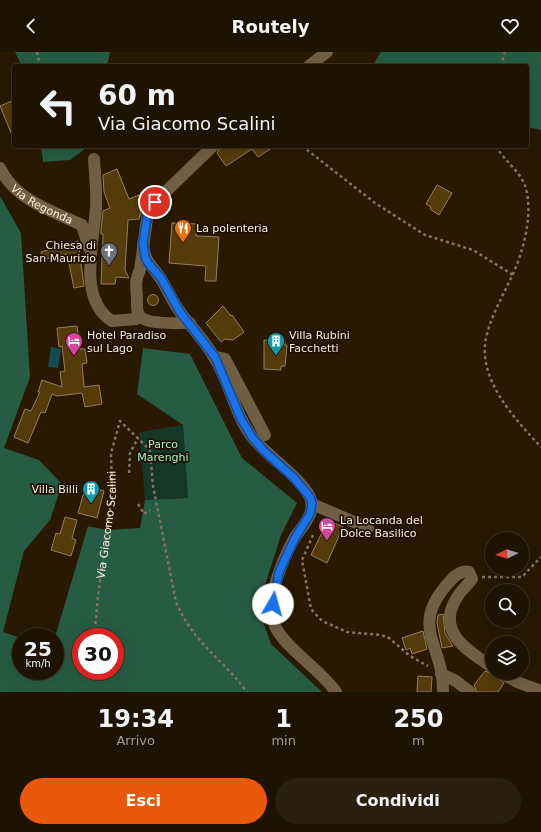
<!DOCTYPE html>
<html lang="it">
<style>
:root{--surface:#1e1300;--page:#2b200f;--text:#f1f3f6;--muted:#a19e99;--line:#3c3222;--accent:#ea580c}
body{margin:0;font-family:"DejaVu Sans",sans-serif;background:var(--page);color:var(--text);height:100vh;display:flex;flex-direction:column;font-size:15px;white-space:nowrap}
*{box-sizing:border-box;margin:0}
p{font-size:13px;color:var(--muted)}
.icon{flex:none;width:22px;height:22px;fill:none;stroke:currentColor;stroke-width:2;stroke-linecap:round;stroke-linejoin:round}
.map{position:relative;height:640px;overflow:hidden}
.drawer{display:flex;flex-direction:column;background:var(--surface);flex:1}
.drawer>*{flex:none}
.top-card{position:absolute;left:12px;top:12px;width:517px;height:84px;border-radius:4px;box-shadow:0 4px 16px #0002,0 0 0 1px var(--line);background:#1e1300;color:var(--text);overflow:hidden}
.needle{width:26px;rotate:265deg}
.buttons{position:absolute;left:485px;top:480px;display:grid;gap:8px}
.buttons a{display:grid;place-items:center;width:44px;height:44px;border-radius:50%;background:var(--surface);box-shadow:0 4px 16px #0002,0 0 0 1px var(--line);font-size:20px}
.speed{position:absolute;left:12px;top:576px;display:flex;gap:8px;font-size:20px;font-weight:700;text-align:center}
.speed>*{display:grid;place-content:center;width:52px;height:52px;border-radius:50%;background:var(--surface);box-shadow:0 4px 16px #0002,0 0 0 1px var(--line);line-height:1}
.speed small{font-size:10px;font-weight:400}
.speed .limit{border:6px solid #d22;background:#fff;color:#111}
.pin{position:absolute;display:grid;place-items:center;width:34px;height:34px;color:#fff;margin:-17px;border:2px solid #fff;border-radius:50%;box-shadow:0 1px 4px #0007}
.me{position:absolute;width:44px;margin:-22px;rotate:7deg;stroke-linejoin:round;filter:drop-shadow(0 0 3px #0008)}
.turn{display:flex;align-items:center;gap:14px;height:84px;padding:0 20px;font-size:18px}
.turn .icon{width:52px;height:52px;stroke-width:2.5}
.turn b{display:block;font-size:28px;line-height:34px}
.eta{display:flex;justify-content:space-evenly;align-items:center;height:68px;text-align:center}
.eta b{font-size:24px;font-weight:700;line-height:28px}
.action{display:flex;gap:8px;margin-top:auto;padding:8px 20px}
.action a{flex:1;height:46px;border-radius:24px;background:var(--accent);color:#fff;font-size:16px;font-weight:700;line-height:46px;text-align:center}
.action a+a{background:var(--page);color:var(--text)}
header{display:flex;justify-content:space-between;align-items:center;height:52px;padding:0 20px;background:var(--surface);font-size:18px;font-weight:700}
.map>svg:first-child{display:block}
.green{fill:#143727}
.forest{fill:#265c43;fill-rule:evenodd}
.water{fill:#134b52}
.building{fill:#543b09;stroke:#928062}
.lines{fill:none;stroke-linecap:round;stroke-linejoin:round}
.path{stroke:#837661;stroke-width:2.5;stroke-dasharray:3 3;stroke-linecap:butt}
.minor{stroke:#715f43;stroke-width:12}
.route-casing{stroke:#114b97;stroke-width:10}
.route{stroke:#1a73e8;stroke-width:7}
.labels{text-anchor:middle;stroke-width:3.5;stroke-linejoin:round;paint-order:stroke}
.street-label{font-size:11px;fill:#f8eede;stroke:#1e1000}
.poi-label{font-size:11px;fill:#f8eede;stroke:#1e1000;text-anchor:start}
.park-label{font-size:11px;fill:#a1f5ca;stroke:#1e1000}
</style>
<header><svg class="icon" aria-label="back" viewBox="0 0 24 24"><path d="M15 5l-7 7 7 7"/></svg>Routely<svg class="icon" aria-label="heart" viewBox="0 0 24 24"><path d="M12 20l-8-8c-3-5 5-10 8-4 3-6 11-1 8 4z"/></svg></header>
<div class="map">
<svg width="541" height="640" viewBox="0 0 541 640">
<rect width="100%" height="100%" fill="#281900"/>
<path class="green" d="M183,373L188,446L145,448L139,380Z"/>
<path class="forest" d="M15,0H110L107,14H22Z
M381,0H541V78L527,75V14H372Z
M41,94H89L70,108L43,110Z
M0,144L21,181L30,325L4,396L39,408L62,432L50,468L24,499L3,580L21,586V619H55V585L88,474L107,478L140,476L145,448L188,446L183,373L137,342L143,296L190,302L242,406L297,451L281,483L258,555L271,592L322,640H0ZM81,585H115V619H81Z"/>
<path class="water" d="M51,295L61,297L58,316L48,315Z"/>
<path class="building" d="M14,48V88L0,54Z
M221,94H275L258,105L252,97L226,114L217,101Z
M117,117L129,147L139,143L142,156L139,167L128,168L125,218L129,226L116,225L115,232H101L103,182H101V179L103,159L110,156L104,140L103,123Z
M437,133L452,141L439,163L430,157L431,155L426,152Z
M172,171L197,172L196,184L219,185L216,229H205L206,214L169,211Z
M78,189L84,234L74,236L67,202L43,208L41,200Z
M147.5 248a5.5 5.5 0 1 1 11 0a5.5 5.5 0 1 1-11 0Z
M223,254L231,264L232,263L244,280L233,288L225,287L221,290L206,271Z
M77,274L80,297H85L87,311L82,312L84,335L99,333L102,352L85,355L82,341L57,344L52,342L45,361L41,360L28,391L14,385L25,357L31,359L40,340H38L42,328L62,335L60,320L65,319L62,294L59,295L57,276Z
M264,288L285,290V293H287L285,314H281V318L264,317Z
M94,436L104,439L97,466L78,461L84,440L93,442Z
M65,465L77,468L72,486L76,488L71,504L51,498L56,481L60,482Z
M328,468L343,475L327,511L311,503Z
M443,562L445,581L453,594L442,596L437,571L438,563Z
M423,579L427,597L412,602L410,596L406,598L402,586Z
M485,619L493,622L504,631L498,640H477L474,633Z
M418,624L432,625L431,640H417Z"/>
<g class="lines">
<g class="path">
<path d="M37,0L40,14"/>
<path d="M501,14L505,0"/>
<path d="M302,94L375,151L425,183L473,198L513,223"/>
<path d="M496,94C505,111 524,121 527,141C531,163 526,184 520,204C511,231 494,255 487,282C475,325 514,366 541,395"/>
<path d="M129,421L130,401L138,386"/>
<path d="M138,452L144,462L150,458"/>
<path d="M313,483L302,508L311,557L322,569L347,580L381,583L389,586L410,604L428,614"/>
<path d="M482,525H522L541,505"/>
<path id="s1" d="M95,578L98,544L112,443L111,401L120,369L150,398L153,434L176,550C193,591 222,606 247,640"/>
</g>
<g class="minor">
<path d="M309,14L327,0"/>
<path d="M94,107C95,123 97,140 96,156C94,189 77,247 112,269L136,267L139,264"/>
<path id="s2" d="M0,116C15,148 52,159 82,173L89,196"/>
<path d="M143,191C144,210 152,213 161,227C168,238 173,251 181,261C192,276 205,289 214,305C230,330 234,362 253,386C270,407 296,421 310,445C312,450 312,457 310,462C307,470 300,478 295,485C283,507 264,549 275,574C284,595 321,618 336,640"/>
<path d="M190,271C178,271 145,273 139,263C136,258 137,251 137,245C136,235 135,227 140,218L147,167L148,160L155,150L213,94"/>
<path d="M215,305L225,307L265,383"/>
<path d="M312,452L368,476"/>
<path d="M501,621L517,630L541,639"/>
<path d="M441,622L456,629L470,640"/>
<path d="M443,640C444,591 407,575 451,528C455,523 463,518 469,520L472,527C467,534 460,539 456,547C436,580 468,599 492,615"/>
</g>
</g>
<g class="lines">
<g class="route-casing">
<path id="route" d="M155,150L148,160L143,191L145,205L148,211L161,226L180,260L215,305L241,367L252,385L263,398L293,425L310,445L312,452L310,462L295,486L279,520L273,552"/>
</g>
<use href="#route" class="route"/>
</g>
<defs>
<g id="restaurant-pin" transform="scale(0.9)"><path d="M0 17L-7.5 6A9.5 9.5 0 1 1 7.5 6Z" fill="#e8710a" stroke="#1e1000"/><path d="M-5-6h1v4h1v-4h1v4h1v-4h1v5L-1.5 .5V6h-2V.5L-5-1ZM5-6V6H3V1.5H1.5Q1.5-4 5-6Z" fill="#fff"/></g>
<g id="church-pin" transform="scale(0.9)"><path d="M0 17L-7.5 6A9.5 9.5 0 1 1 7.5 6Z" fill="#6b7280" stroke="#1e1000"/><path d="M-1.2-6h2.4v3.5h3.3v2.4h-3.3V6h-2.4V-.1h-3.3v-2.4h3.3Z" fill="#fff"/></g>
<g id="hotel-pin" transform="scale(0.9)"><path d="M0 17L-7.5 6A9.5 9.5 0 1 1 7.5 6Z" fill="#d1479c" stroke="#1e1000"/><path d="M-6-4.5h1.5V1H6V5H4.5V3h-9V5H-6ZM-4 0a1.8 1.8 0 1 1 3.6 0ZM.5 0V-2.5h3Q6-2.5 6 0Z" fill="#fff"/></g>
<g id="building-pin" transform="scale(0.9)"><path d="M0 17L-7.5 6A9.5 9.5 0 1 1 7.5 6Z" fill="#0f9aa8" stroke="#1e1000"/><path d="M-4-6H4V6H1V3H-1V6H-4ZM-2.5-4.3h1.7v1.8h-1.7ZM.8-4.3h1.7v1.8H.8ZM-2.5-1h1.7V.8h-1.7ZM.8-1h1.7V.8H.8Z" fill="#fff"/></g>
</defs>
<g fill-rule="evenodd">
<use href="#restaurant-pin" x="183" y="176"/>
<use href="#church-pin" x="109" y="199"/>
<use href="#hotel-pin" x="74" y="289"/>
<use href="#building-pin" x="276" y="289"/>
<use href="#building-pin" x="91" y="437"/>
<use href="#hotel-pin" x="327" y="474"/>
</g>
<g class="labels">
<g class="street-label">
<text dy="4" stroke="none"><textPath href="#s2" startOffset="57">Via Regonda</textPath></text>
<text dy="4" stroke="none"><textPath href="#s1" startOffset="106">Via Giacomo Scalini</textPath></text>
</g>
<g class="poi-label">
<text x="196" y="180">La polenteria</text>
<text x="96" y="197" text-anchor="end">Chiesa di<tspan x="96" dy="13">San Maurizio</tspan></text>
<text x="87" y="287">Hotel Paradiso<tspan x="87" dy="13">sul Lago</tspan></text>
<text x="289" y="287">Villa Rubini<tspan x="289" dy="13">Facchetti</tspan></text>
<text x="78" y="441" text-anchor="end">Villa Billi</text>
<text x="340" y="472">La Locanda del<tspan x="340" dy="13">Dolce Basilico</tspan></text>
</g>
<g class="park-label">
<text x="163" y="396">Parco<tspan x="163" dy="13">Marenghi</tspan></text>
</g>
</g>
</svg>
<div class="buttons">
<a><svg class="needle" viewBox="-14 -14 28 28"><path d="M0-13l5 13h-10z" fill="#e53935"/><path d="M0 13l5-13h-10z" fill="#a19e99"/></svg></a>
<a><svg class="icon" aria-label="search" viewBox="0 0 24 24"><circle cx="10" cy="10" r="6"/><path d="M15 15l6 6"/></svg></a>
<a><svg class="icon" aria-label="layers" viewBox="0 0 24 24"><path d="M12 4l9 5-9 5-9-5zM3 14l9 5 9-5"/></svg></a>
</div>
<div class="speed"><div>25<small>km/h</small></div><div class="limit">30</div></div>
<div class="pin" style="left:155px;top:150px;background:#d93025"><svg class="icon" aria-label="arrive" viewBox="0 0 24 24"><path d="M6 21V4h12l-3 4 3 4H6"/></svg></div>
<svg class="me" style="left:273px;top:552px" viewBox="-20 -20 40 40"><circle r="19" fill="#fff"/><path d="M0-13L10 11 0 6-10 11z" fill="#1a73e8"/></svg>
<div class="top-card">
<div class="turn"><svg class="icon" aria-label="left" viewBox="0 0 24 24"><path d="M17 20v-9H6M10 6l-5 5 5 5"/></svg><div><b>60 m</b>Via Giacomo Scalini</div></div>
</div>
</div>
<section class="drawer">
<div class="eta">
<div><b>19:34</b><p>Arrivo</p></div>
<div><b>1</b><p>min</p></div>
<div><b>250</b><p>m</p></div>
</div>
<div class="action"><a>Esci</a><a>Condividi</a></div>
</section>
